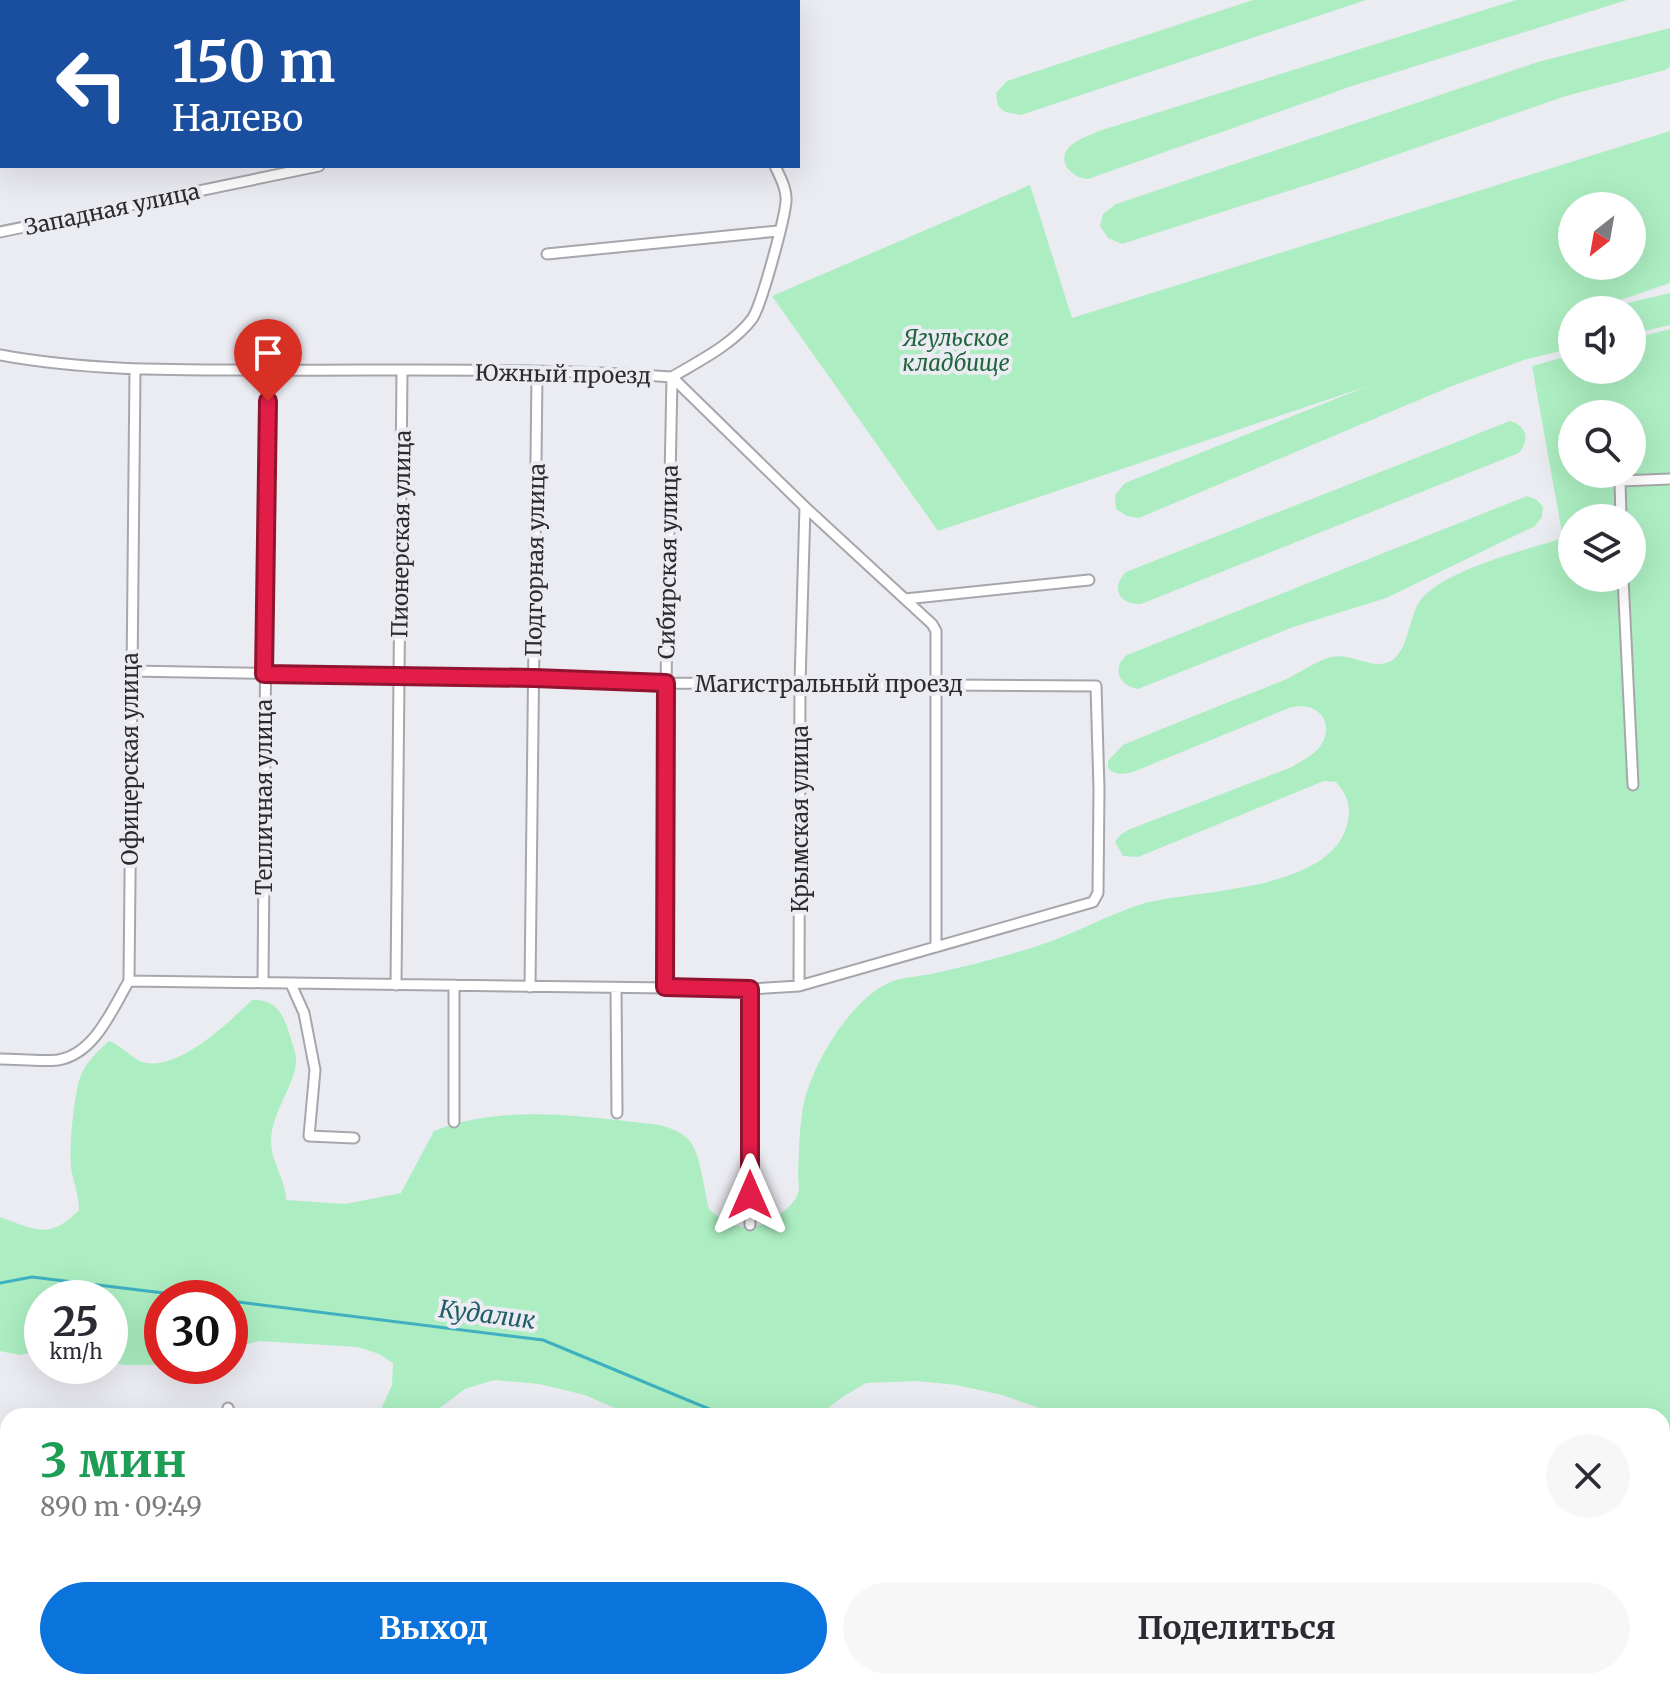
<!DOCTYPE html>
<html lang="ru">
<meta charset="utf-8">
<style>
:root{--surface:#fff;--page:#f7f7f7;--text:#2b2b33;--muted:#7c7c81;--accent:#0b74dc}
body{margin:0;font-family:Merriweather,serif;background:var(--page);color:var(--text);height:100vh;display:flex;flex-direction:column;font-size:30px;white-space:nowrap}
*{box-sizing:border-box;margin:0}
p{font-size:26px;color:var(--muted)}
.icon{flex:none;width:44px;height:44px;fill:none;stroke:currentColor;stroke-width:2;stroke-linecap:round;stroke-linejoin:round}
.map{position:relative;flex:1;overflow:hidden}
.panel{position:absolute;left:0px;top:1408px;width:1670px;height:282px;display:flex;flex-direction:column;background:var(--surface);border-radius:24px 24px 0 0;box-shadow:0 8px 32px #0002}
.panel>*{flex:none}
.hud{position:absolute;left:0px;top:0px;width:800px;height:168px;box-shadow:0 8px 32px #0002;background:#1a4fa0;color:#fff;overflow:hidden}
.needle{width:52px;rotate:211deg}
.fabs{position:absolute;left:1558px;top:192px;display:grid;gap:16px}
.fabs a{display:grid;place-items:center;width:88px;height:88px;border-radius:50%;background:var(--surface);box-shadow:0 8px 32px #0002;font-size:40px}
.speed{position:absolute;left:24px;top:1280px;display:flex;gap:16px;font-size:40px;font-weight:700;text-align:center}
.speed>*{display:grid;place-content:center;width:104px;height:104px;border-radius:50%;background:var(--surface);box-shadow:0 8px 32px #0002;line-height:1}
.speed small{font-size:20px;font-weight:400}
.speed .limit{border:12px solid #d22;background:#fff;color:#111}
.pin{position:absolute;display:grid;place-items:center;width:68px;height:68px;color:#fff;margin:-82px -34px;border-radius:50% 50% 50% 0;rotate:-45deg;box-shadow:0 0 8px #0007}
.pin .icon{rotate:45deg}
.me{position:absolute;width:88px;margin:-44px;rotate:0deg;stroke-linejoin:round;filter:drop-shadow(0 0 6px #0008)}
.turn{display:flex;align-items:center;gap:28px;height:168px;padding:0 40px;font-size:36px}
.turn .icon{width:104px;height:104px;stroke-width:2.5}
.turn b{display:block;font-size:56px;line-height:68px}
.round{display:grid;place-items:center;flex:none;width:84px;height:84px;border-radius:42px;background:var(--page)}
.overview{display:flex;align-items:center;justify-content:space-between;height:136px;padding:0 40px}
h1{font-size:48px;font-weight:700;line-height:60px;color:#1e9e55}
.primary-button{display:flex;gap:16px;margin-top:auto;padding:16px 40px}
.primary-button a{flex:1;height:92px;border-radius:48px;background:var(--accent);color:#fff;font-size:32px;font-weight:700;line-height:92px;text-align:center}
.primary-button a+a{background:var(--page);color:var(--text)}
.map>svg:first-child{display:block}
.green{fill:#aceec1;fill-rule:evenodd}
.lines{fill:none;stroke-linecap:round;stroke-linejoin:round}
.stream{stroke:#3fb0c1;stroke-width:3}
.street-casing{stroke:#a6a6ad;stroke-width:13}
.secondary-casing{stroke:#a6a6ad;stroke-width:18}
.street{stroke:#fff;stroke-width:9}
.secondary{stroke:#fff;stroke-width:14}
.route-casing{stroke:#92132f;stroke-width:20}
.route{stroke:#e11d48;stroke-width:14}
.labels{text-anchor:middle;stroke-width:8;stroke-linejoin:round;paint-order:stroke}
.street-label{font-size:22px;fill:#2c2c2f;stroke:#ebebf2}
.park-label{font-size:22px;font-style:italic;fill:#20653e;stroke:#ebebf2}
.water-label{font-size:24px;font-style:italic;fill:#205d66;stroke:#ebebf2}
</style>
<div class="map">
<svg width="1670" height="1689" viewBox="0 0 1670 1689">
<rect width="100%" height="100%" fill="#ebebf2"/>
<path class="green" d="M1253,0H1366L1021,115L1005,112L998,106L996,93L1007,81Z
M1516,0H1627L1352,86L1088,179C1068,177 1054,157 1074,143C1081,138 1091,135 1099,131Z
M1670,28V67L1665,70L1566,96L1338,175L1122,244L1108,238L1100,226L1103,214L1116,204L1538,62Z
M1670,131V283L1591,310H1572V348L1524,360L1452,386L1139,518L1127,516L1116,509L1115,495L1125,483L1368,386L938,531L772,296L1030,185L1072,318ZM1572,206H1632V266H1572Z
M1670,293V325L1632,334V310H1598Z
M1670,329V1689H1142L1131,1682H1662V1416H1062L1002,1395L956,1385L917,1381L866,1383L841,1398L818,1416H625L619,1410L585,1395L539,1384L494,1380L465,1389L429,1416H378L392,1385L393,1363L379,1354L358,1347L259,1341L230,1349V1298H162V1365H124L110,1361V1298H42V1350L20,1355L0,1351V1217C36,1230 50,1240 79,1210C79,1194 73,1182 71,1167C69,1148 74,1092 81,1075C87,1061 98,1051 109,1041C123,1046 132,1060 146,1063C181,1069 229,1022 252,1000C278,999 284,1016 291,1039C293,1046 297,1056 296,1063C293,1088 272,1112 271,1141C271,1163 286,1179 286,1200L345,1204L401,1193L434,1131C506,1103 585,1117 660,1125C670,1128 682,1132 689,1140C701,1154 704,1191 709,1209C733,1232 759,1233 783,1212C789,1207 796,1200 798,1193C800,1188 798,1180 798,1174C799,1154 799,1134 802,1114C807,1070 853,993 896,980C908,977 921,976 932,974C971,965 1012,955 1049,942C1082,930 1112,913 1145,903C1198,889 1334,892 1348,821C1351,804 1347,795 1336,782L1324,781L1138,857L1123,856L1115,842L1120,835L1130,829L1292,767C1301,761 1312,756 1319,748C1337,725 1319,699 1289,708L1133,772C1123,774 1116,776 1108,768V761L1123,745C1175,723 1229,702 1282,681C1299,674 1313,662 1331,657C1351,652 1373,671 1391,661C1409,650 1408,618 1420,601C1442,570 1526,550 1563,538L1532,366L1572,355V370H1632V339ZM1572,414H1632V474H1572ZM1572,518H1632V578H1572Z
M1510,421C1527,426 1530,440 1519,453L1141,604C1119,605 1110,588 1126,572Z
M1527,496L1537,500L1543,507L1542,517L1535,526L1386,598L1293,627L1138,689C1119,686 1111,668 1127,655Z
M0,1442L8,1446V1522H0Z"/>
<g class="lines">
<path class="stream" d="M0,1283L32,1277L205,1298
M230,1301L543,1340L726,1416
M1354,1682L1370,1689"/>
<g class="street-casing">
<path id="street" d="M632,0L634,2
M0,232L319,166
M547,254L778,231
M0,355C86,371 173,370 260,370C397,371 536,367 672,377L805,507L932,624L936,631V947
M1621,518L1620,481L1670,479
M1623,578L1633,785
M905,599L1089,580
M129,981L750,989L799,986L1093,902L1098,893L1099,789L1096,686L666,683L534,678L130,671
M263,983L268,370
M291,984L304,1013L315,1070L309,1136L354,1138
M396,985L402,371
M799,986L800,683L805,507
M530,987L537,373
M665,987L666,683L672,377C699,361 733,344 752,319C761,307 785,218 786,201C787,189 780,177 775,166
M616,988L617,1113
M750,989V1225
M0,1059C19,1059 40,1062 58,1060C95,1054 112,1009 129,981L135,370
M454,1122V985
M228,1408L231,1416
M0,1666L8,1663
M162,1682L165,1689
M338,1682L341,1689
M517,1682L520,1689
M732,1682L739,1689
M880,1682L883,1689
M556,1689L573,1682"/>
</g>
<g class="secondary-casing">
<path id="secondary" d="M277,2L289,0
M0,46L2,45"/>
</g>
<use href="#street" class="street"/>
<use href="#secondary" class="secondary"/>
</g>
<g class="lines">
<g class="route-casing">
<path id="route" d="M268,401L264,674L534,678L666,683L665,987L750,989V1195"/>
</g>
<use href="#route" class="route"/>
</g>
<g class="labels">
<g class="street-label">
<text transform="translate(112 209) rotate(-12)" y="8">Западная улица</text>
<text transform="translate(563 374) rotate(1)" y="8">Южный проезд</text>
<text transform="translate(401 534) rotate(-89)" y="8">Пионерская улица</text>
<text transform="translate(535 560) rotate(-89)" y="8">Подгорная улица</text>
<text transform="translate(668 562) rotate(-89)" y="8">Сибирская улица</text>
<text x="829" y="692">Магистральный проезд</text>
<text transform="translate(130 759) rotate(-90)" y="8">Офицерская улица</text>
<text transform="translate(264 797) rotate(-90)" y="8">Тепличная улица</text>
<text transform="translate(800 819) rotate(-90)" y="8">Крымская улица</text>
</g>
<g class="park-label">
<text x="956" y="346">Ягульское<tspan x="956" dy="25">кладбище</tspan></text>
</g>
<g class="water-label">
<text transform="translate(487 1315) rotate(7)" y="8">Кудалик</text>
</g>
</g>
</svg>
<div class="fabs">
<a><svg class="needle" viewBox="-14 -14 28 28"><path d="M0-13l5 13h-10z" fill="#e53935"/><path d="M0 13l5-13h-10z" fill="#7c7c81"/></svg></a>
<a><svg class="icon" aria-label="sound" viewBox="0 0 24 24"><path d="M4 9h4l5-4v14l-5-4H4zM17 9q2 3 0 6"/></svg></a>
<a><svg class="icon" aria-label="search" viewBox="0 0 24 24"><circle cx="10" cy="10" r="6"/><path d="M15 15l6 6"/></svg></a>
<a><svg class="icon" aria-label="layers" viewBox="0 0 24 24"><path d="M12 4l9 5-9 5-9-5zM3 14l9 5 9-5"/></svg></a>
</div>
<div class="speed"><div>25<small>km/h</small></div><div class="limit">30</div></div>
<div class="pin" style="left:268px;top:401px;background:#d93025"><svg class="icon" aria-label="arrive" viewBox="0 0 24 24"><path d="M6 21V4h12l-3 4 3 4H6"/></svg></div>
<svg class="me" style="left:750px;top:1195px" viewBox="-20 -20 40 40"><path d="M0-17L14 15 0 8-14 15z" fill="#e11d48" stroke="#fff" stroke-width="4"/></svg>
<div class="hud">
<div class="turn"><svg class="icon" aria-label="left" viewBox="0 0 24 24"><path d="M17 20v-9H6M10 6l-5 5 5 5"/></svg><div><b>150 m</b>Налево</div></div>
</div>
<section class="panel">
<div class="overview"><div><h1>3 мин</h1><p>890 m · 09:49</p></div><a class="round"><svg class="icon" aria-label="close" viewBox="0 0 24 24"><path d="M6 6l12 12M18 6L6 18"/></svg></a></div>
<div class="primary-button"><a>Выход</a><a>Поделиться</a></div>
</section>
</div>
